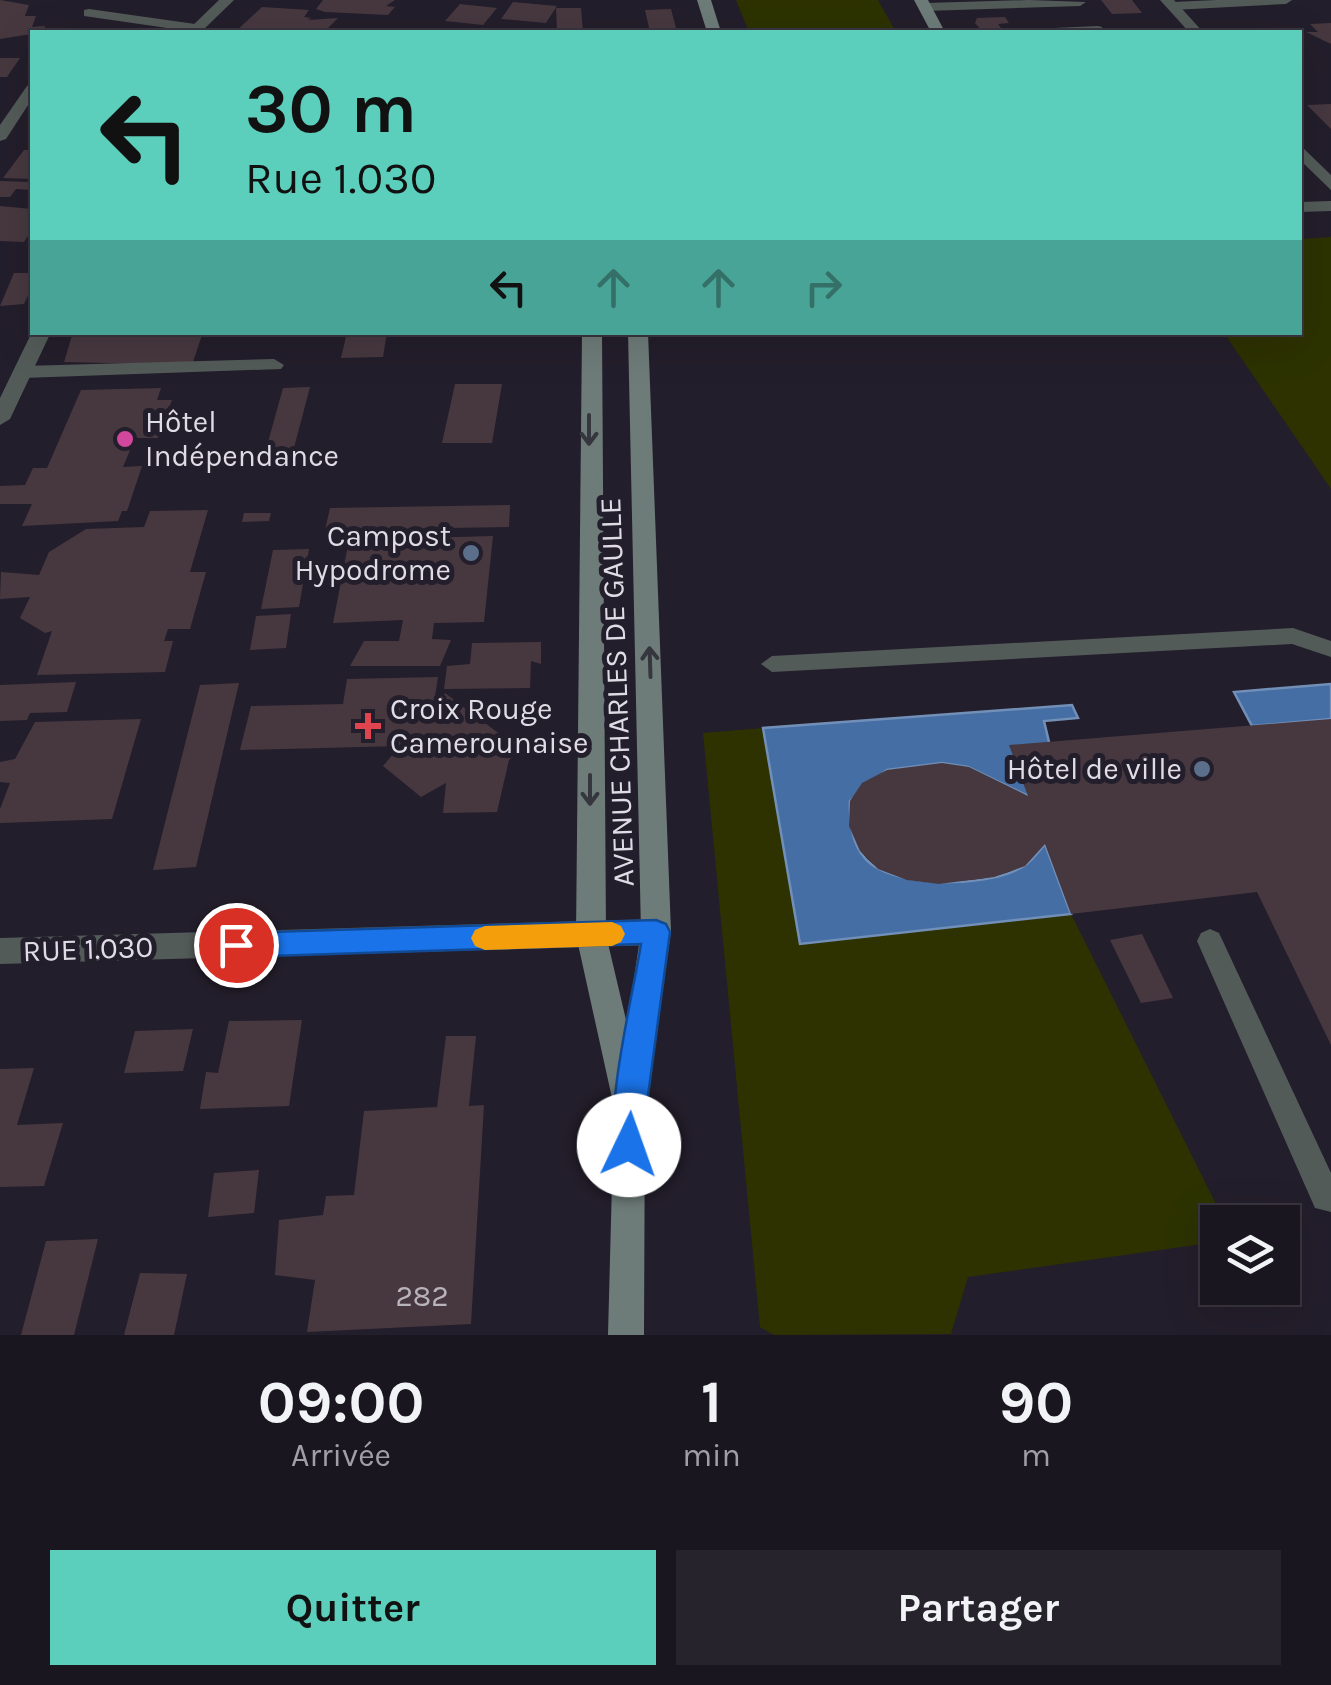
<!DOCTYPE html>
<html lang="fr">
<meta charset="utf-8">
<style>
:root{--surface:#1a1620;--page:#27232d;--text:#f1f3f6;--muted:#9f9fa5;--line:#38353e;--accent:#5bcebc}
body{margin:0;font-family:Karla,sans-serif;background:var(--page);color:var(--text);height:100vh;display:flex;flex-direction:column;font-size:38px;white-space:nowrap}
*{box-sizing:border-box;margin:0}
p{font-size:32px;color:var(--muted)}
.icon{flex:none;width:55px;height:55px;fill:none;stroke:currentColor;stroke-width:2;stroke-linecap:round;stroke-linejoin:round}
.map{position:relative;height:1335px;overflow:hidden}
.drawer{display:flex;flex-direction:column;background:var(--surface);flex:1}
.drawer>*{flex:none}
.guide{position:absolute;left:30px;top:30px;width:1272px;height:305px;border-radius:0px;box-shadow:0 10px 40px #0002,0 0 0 2px var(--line);background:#5bcebc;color:#111;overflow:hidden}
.tools{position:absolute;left:1200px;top:1205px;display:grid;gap:20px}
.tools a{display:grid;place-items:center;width:100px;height:100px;border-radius:0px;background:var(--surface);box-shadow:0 10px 40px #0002,0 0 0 2px var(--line);font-size:50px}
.pin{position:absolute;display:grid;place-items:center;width:85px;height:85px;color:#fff;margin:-42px;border:5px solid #fff;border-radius:50%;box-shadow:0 2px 10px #0007}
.me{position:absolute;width:110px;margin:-55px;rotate:3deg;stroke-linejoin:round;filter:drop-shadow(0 0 8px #0008)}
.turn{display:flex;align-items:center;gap:35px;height:210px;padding:0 50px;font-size:45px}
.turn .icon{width:130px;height:130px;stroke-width:2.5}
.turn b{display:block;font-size:70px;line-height:85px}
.lanes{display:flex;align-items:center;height:95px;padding:0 50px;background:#0003;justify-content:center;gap:50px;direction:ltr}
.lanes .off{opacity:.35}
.eta{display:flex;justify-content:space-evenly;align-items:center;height:170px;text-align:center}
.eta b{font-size:60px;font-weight:700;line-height:70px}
.action{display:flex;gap:20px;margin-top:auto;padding:20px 50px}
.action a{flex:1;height:115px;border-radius:0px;background:var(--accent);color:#111;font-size:40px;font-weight:700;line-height:115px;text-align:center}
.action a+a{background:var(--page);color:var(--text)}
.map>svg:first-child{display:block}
.green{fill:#2d3200}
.water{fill:#446ea4;stroke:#728fb8;stroke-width:2.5}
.building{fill:#47383f}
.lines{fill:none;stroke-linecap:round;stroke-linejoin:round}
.service{fill:#535b59;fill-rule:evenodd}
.minor{fill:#535b59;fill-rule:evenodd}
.tertiary{fill:#535b59;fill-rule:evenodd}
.secondary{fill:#6e7c79;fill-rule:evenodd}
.oneway{stroke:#36363e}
.route{fill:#1a73e8;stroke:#114b97;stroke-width:2.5}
.slow{fill:#f59e0b}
.hotel-dot{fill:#d1479c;stroke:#231e2b;stroke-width:4}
.service-dot{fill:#5c6f8a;stroke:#231e2b;stroke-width:4}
.health-dot{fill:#e0444e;stroke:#231e2b;stroke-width:4}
.labels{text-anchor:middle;stroke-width:10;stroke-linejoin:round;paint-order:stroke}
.poi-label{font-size:30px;fill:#dfdce5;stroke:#231e2b;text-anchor:start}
.street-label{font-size:30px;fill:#dfdce5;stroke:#231e2b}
.near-number-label{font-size:30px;fill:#b9b3bc}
</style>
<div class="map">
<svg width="1331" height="1335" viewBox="0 0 1331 1335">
<rect width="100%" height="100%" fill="#231e2b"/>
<path class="green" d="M736,0H878L896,32H749Z
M1331,237V489L1224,333L1300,332V239Z
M763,728L800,944L1071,914L1225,1222H1218L1217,1242L968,1277L951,1334L774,1335L760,1327L703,733Z"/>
<path class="water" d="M1331,684V719L1252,726L1234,692Z
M1072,705L1078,718L1044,721L1049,742L1028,796L968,767L942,763L887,770L850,801C849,826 853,856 879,869C913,887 990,887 1024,866C1032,861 1039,851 1045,844L1071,914L800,944L763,728Z"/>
<path class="building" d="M0,0L29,5L25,16H36L32,27L45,26L44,32L0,39Z
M323,0H395L386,6L395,7L388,15L325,12L316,9Z
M1101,0H1132L1142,13L1112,14Z
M513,2L557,6L546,23L501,19Z
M460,4L497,8L483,25L445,21Z
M262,7L309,10L304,17L311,18L308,20L338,18L324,32H235Z
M556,8H581L583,32H557Z
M671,9L677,32H650L645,10Z
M1005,17L1009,23L998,24L1004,32H983L975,23L977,18Z
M1331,23V44L1306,32H1318L1310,24Z
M0,58H20L7,77H0Z
M1331,104V129L1307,105Z
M24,150H32V179L3,178Z
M0,181L32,182V190L16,189L10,197H0Z
M0,206L32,209V230L24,242L0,241Z
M14,273H32V287L24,304L0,306Z
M73,332H203L192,365L64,362Z
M347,332H387L383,357L341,358Z
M455,384H502L492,443H442Z
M310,387L290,463L262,464L283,388Z
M161,388L157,400H172L158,438H135L123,467L142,466L127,511H122L118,521L22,526L32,504H0V486L25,485L33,468H47L81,390Z
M510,505L509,527L325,530L330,508Z
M208,510L190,572H206L190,629H168L164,641H173L165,672L37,675L52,631L45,633L20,618L30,597L0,599L1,572L39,575L49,552L86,529L144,527L150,511Z
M244,513H271L269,521L242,522Z
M493,536L484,622L434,623L432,639L451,640L440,666H350L364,641H399L403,620L333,623L349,540Z
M309,549L299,607L261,609L273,550Z
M291,614L286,648L250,650L256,616Z
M541,642V664L531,661L530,688L444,689L447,666L470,664L472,643Z
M438,677L434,703L445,693L521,750L509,760L497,812L443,813L446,783L421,797L383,766L400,746L240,750L251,706L343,704L347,679Z
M76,682L67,712L30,713L27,720L0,721V685Z
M239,683L196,867L153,870L200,685Z
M141,719L112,819L0,823V809L10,783L0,782V762L15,759L35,722Z
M1331,719V1045L1257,892L1071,914L1045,844L1025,866L994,877L939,884L907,880L878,869L860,851L849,826L850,801L862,783L887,770L942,763L969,767L1028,796L1009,745Z
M1142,934L1173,998L1141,1003L1110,940Z
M302,1020L289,1106L200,1109L206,1072L218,1073L229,1021Z
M193,1029L183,1071L124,1073L135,1031Z
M446,1036H476L469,1106L484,1105L471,1324L307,1332L315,1280L275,1275L279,1220L323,1215L326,1196L354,1195L364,1111L437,1107Z
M34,1068L17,1125L63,1123L44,1186L0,1187V1069Z
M259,1170L254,1213L208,1217L214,1173Z
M98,1239L74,1335H21L46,1241Z
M140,1273L187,1274L174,1335H124Z"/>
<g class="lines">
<path class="service" d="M1029,0L1086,2L1080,6L925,11L919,7L925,3Z
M1217,0H1292L1286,4L1173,10L1167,6L1173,2Z
M1098,26L1102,27L1103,32H1048L1054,28Z
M1293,628L1331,641V657L1292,644L772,672L761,664L772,656Z
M1210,929L1219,933L1331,1173V1212L1315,1208L1197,941L1201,933Z"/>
<path class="minor" d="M1160,0H1174L1203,32H1189Z
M89,9L195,24L202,28L195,32L84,16V10Z
M32,84V99L6,139L0,141V125L27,86Z
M1300,145L1331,175V190L1300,160Z
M1331,201V211L1300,212V202Z
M274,359L284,365L281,369L23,378L13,372L23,366Z
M656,919L666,923L671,932L666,941L656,945L0,964V938Z"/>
<path class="tertiary" d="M219,0H234L201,32H186Z
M32,332H51L10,419L0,425V398Z"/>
<path class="secondary" d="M697,0H711L721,32H707Z
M914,0H928L945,32H931Z
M582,332H602L606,935L627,1024L641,932L628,332H648L671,932L645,1100L644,1335H608L614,1107L576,935Z"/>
</g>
<defs><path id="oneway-shaft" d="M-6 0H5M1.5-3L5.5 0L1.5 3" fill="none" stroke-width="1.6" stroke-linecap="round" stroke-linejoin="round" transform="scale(2.5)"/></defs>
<g class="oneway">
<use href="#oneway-shaft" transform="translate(589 430) rotate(90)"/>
<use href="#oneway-shaft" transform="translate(650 662) rotate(-92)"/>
<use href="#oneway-shaft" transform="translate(590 790) rotate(90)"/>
</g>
<path class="route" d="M656,920L666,924L670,932L640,1155L629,1160L618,1155C602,1118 634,990 641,944L236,957L227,953L223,945L227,936L236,933Z"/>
<path class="slow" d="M612,922L621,926L625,934L621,942L612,946L485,950L475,946L471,938L475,930L485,926Z"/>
<circle class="hotel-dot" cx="125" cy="439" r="10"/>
<g class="service-dot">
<circle cx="471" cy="553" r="10"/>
<circle cx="1202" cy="769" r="10"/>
</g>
<path class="health-dot" d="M363 711h10v10h10v10h-10v10h-10v-10h-10v-10h10z"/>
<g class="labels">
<g class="poi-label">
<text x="145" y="432">Hôtel<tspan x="145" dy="34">Indépendance</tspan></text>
<text x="451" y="546" text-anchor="end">Campost<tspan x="451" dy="34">Hypodrome</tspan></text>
<text x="390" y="719">Croix Rouge<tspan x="390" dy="34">Camerounaise</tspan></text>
<text x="1182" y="779" text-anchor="end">Hôtel de ville</text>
</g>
<g class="street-label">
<text transform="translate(617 692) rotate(-92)" y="10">AVENUE CHARLES DE GAULLE</text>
<text transform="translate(88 949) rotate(-2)" y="10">RUE 1.030</text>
</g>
<g class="near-number-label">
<text x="422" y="1306">282</text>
</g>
</g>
</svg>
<div class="tools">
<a><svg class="icon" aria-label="layers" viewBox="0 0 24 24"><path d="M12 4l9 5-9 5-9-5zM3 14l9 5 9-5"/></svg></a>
</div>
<div class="pin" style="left:236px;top:945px;background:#d93025"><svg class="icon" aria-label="arrive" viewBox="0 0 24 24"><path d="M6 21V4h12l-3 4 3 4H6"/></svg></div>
<svg class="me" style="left:629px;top:1145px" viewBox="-20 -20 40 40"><circle r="19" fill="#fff"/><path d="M0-13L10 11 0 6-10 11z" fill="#1a73e8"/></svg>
<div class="guide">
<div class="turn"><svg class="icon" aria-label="left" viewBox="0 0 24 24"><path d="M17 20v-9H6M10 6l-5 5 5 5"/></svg><div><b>30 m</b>Rue 1.030</div></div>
<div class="lanes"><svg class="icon" aria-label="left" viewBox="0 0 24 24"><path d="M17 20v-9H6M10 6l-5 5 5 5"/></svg><svg class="icon off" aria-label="ahead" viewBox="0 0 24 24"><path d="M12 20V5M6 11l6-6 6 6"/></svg><svg class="icon off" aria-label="ahead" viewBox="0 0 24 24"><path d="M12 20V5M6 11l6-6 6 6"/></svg><svg class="icon off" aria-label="right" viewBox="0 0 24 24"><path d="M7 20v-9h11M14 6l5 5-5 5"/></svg></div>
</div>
</div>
<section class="drawer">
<div class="eta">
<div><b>09:00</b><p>Arrivée</p></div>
<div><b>1</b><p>min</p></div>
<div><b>90</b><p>m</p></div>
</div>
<div class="action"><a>Quitter</a><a>Partager</a></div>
</section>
